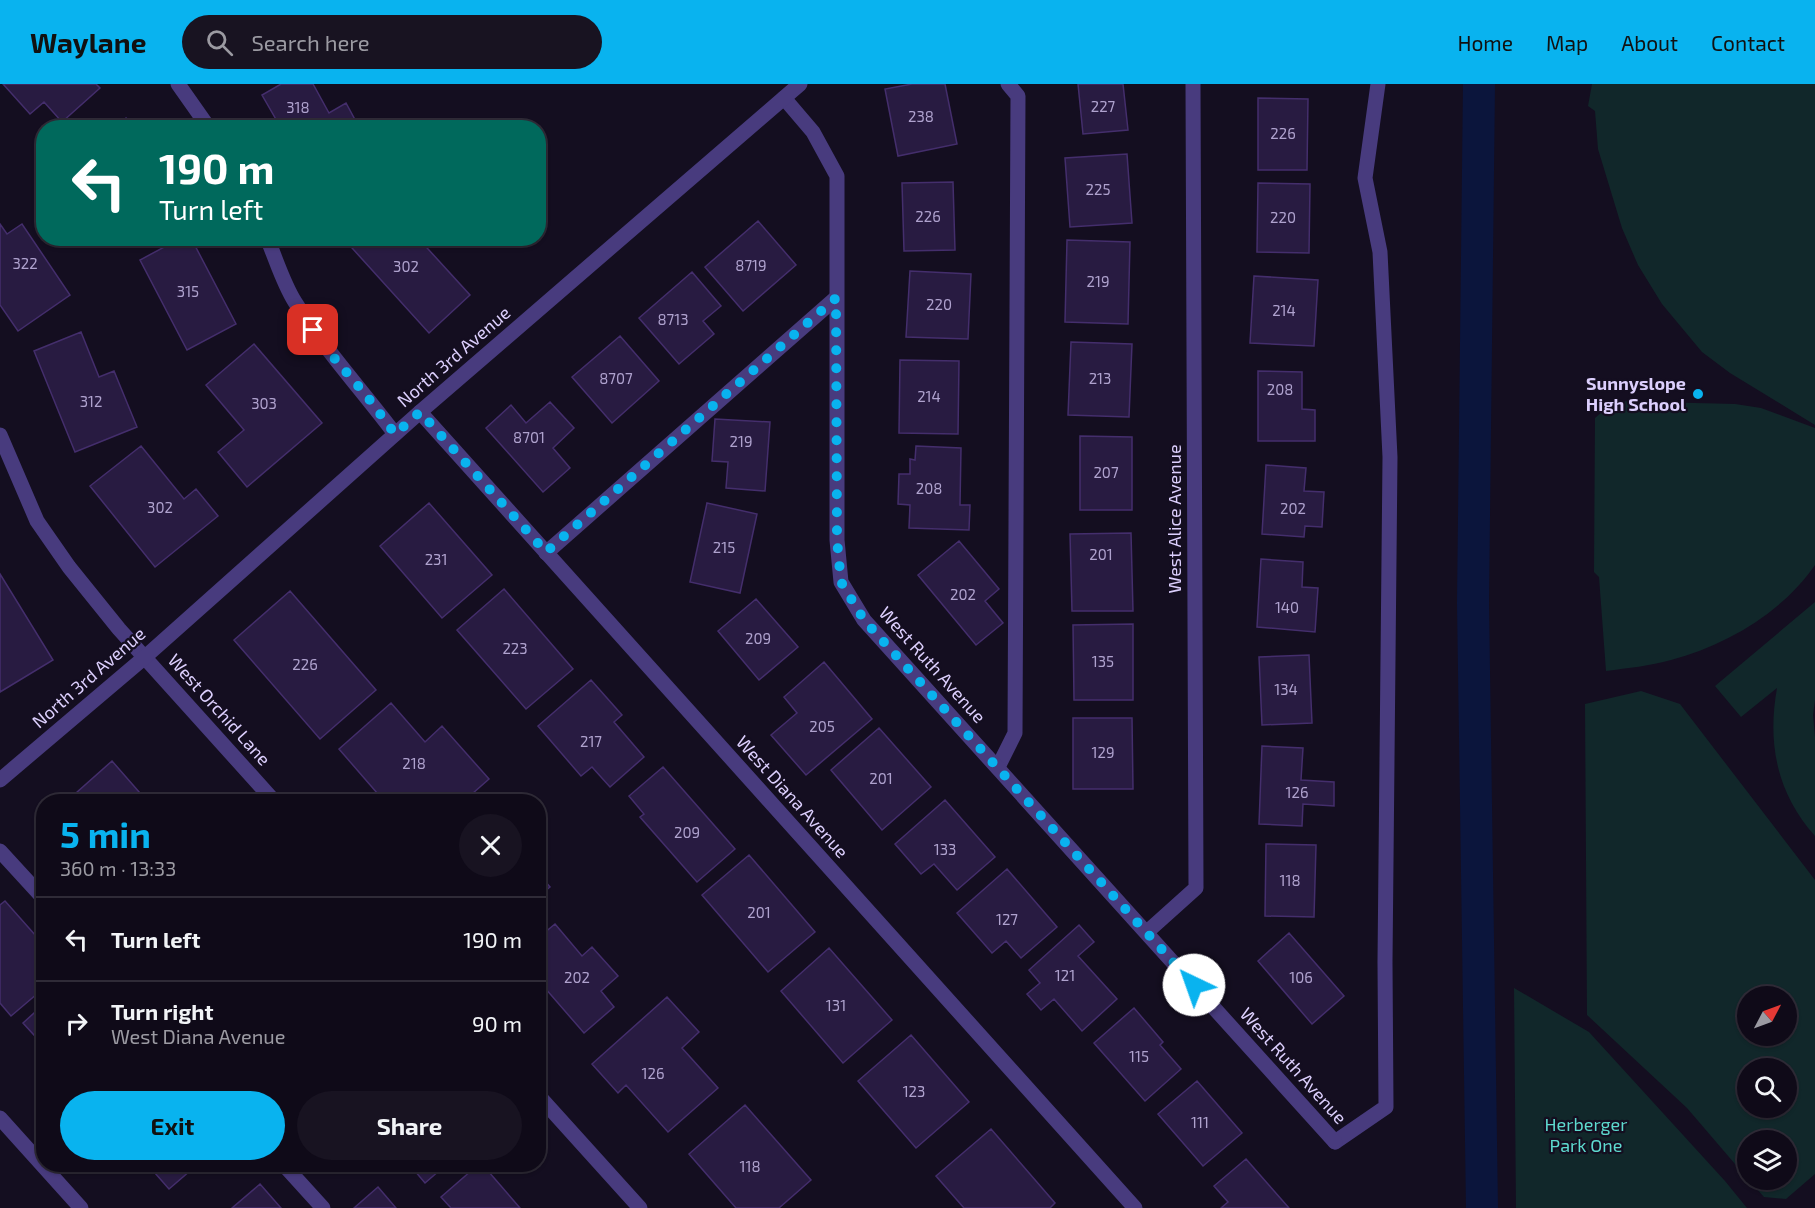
<!DOCTYPE html>
<meta charset="utf-8">
<style>
:root{--surface:#0f0a18;--page:#181321;--text:#f1f3f6;--muted:#9b9aa2;--line:#2f2b37;--accent:#09b3ef}
body{margin:0;font-family:"Exo 2",sans-serif;background:var(--page);color:var(--text);height:100vh;display:flex;flex-direction:column;font-size:22px;white-space:nowrap}
*{box-sizing:border-box;margin:0}
p{font-size:20px;color:var(--muted)}
.icon{flex:none;width:33px;height:33px;fill:none;stroke:currentColor;stroke-width:2;stroke-linecap:round;stroke-linejoin:round}
.map{position:relative;flex:1;overflow:hidden}
.drawer{position:absolute;left:36px;top:710px;width:510px;height:378px;display:flex;flex-direction:column;background:var(--surface);border-radius:24px;box-shadow:0 2px 4px #0004,0 0 0 2px var(--line)}
.drawer>*{flex:none}
.top-card{position:absolute;left:36px;top:36px;width:510px;height:126px;border-radius:24px;box-shadow:0 2px 4px #0004,0 0 0 2px var(--line);background:#00695c;color:#fff;overflow:hidden}
.needle{width:39px;rotate:49deg}
.fabs{position:absolute;left:1737px;top:902px;display:grid;gap:12px}
.fabs a{display:grid;place-items:center;width:60px;height:60px;border-radius:50%;background:var(--surface);box-shadow:0 2px 4px #0004,0 0 0 2px var(--line);font-size:30px}
.pin{position:absolute;display:grid;place-items:center;width:51px;height:51px;color:#fff;margin:-26px;border-radius:12px;box-shadow:0 3px 9px #0006}
.me{position:absolute;width:66px;margin:-33px;rotate:318deg;stroke-linejoin:round;filter:drop-shadow(0 0 4px #0008)}
.turn{display:flex;align-items:center;gap:21px;height:126px;padding:0 24px;font-size:27px}
.turn .icon{width:78px;height:78px;stroke-width:2.5}
.turn b{display:block;font-size:42px;line-height:51px}
.round{display:grid;place-items:center;flex:none;width:63px;height:63px;border-radius:32px;background:var(--page)}
.headline{display:flex;align-items:center;justify-content:space-between;height:102px;padding:0 24px}
h1{font-size:36px;font-weight:700;line-height:45px;color:var(--accent)}
.button{display:flex;gap:12px;margin-top:auto;padding:12px 24px}
.button a{flex:1;height:69px;border-radius:36px;background:var(--accent);color:#111;font-size:24px;font-weight:700;line-height:69px;text-align:center}
.button a+a{background:var(--page);color:var(--text)}
ul{padding:0;list-style:none}
li{display:flex;align-items:center;gap:18px;height:84px;padding:0 24px;border-top:2px solid var(--line)}
li div{flex:1}
li b{display:block;font-size:22px}
li em{font-style:normal}
header{display:flex;align-items:center;gap:36px;box-sizing:border-box;height:84px;padding:0 30px;background:var(--accent);color:#111}
header strong{font-size:28px}
nav{display:flex;gap:33px;margin-inline-start:auto;font-size:21px}
.search{width:420px;height:54px;background:var(--page);display:flex;align-items:center;gap:15px;box-sizing:border-box;padding:0 21px;border-radius:33px;color:var(--muted);font-size:22px}
.map>svg:first-child{display:block}
.green{fill:#11272a;fill-rule:evenodd}
.lines{fill:none;stroke-linecap:round;stroke-linejoin:round}
.canal{stroke:#0b153c;stroke-width:32}
.building{fill:#281b41;stroke:#442e6c;stroke-width:1.5}
.service{stroke:#483b7e;stroke-width:15}
.minor{stroke:#483b7e;stroke-width:15}
.tertiary{stroke:#483b7e;stroke-width:15}
.route{stroke:#09b3ef;stroke-width:10;stroke-dasharray:0 18}
.poi-dot{fill:#09b3ef;stroke:#140e20;stroke-width:2}
.labels{text-anchor:middle;stroke-width:4.5;stroke-linejoin:round;paint-order:stroke}
.number-label{font-size:15px;fill:#afa2ce}
.street-label{font-size:18px;fill:#dccffd;stroke:#140e20}
.poi-label{font-size:18px;font-weight:bold;fill:#dccffd;stroke:#140e20;text-anchor:end}
.park-label{font-size:18px;fill:#5edacf;stroke:#140e20}
</style>
<header>
<strong>Waylane</strong>
<div class="search"><svg class="icon" aria-label="search" viewBox="0 0 24 24"><circle cx="10" cy="10" r="6"/><path d="M15 15l6 6"/></svg>Search here</div>
<nav><a>Home</a><a>Map</a><a>About</a><a>Contact</a></nav>
</header>
<div class="map">
<svg width="1815" height="1124" viewBox="0 0 1815 1124">
<rect width="100%" height="100%" fill="#140e20"/>
<path class="green" d="M1592,0H1815V341L1730,289L1702,268L1662,220L1638,181L1622,144L1598,65L1595,27L1588,22Z
M1615,317L1735,320L1761,324L1815,344V481C1782,529 1726,561 1671,576C1650,582 1628,584 1606,587L1599,493L1594,488L1595,334Z
M1815,518V616L1813,631L1815,653V752C1777,709 1767,660 1777,604L1741,633L1715,602Z
M1641,607L1680,620L1815,796V1090L1786,1115L1764,1113L1748,1095H1786V1056H1748L1747,1094L1687,1024L1587,931L1585,620ZM1748,912H1786V951H1748ZM1748,984H1786V1023H1748Z
M1514,904L1589,948L1725,1097L1747,1124H1516Z"/>
<g class="lines">
<path class="canal" d="M1479,0L1473,519L1482,1124"/>
</g>
<path class="building" d="M3,0H96L100,4L62,38L44,18L30,30Z
M281,0H313L329,29L346,19L359,43L281,44L262,11Z
M912,0H945L957,60L898,72L885,5Z
M1078,0H1123L1128,46L1083,50Z
M1258,14L1308,15L1307,86H1258Z
M126,34L132,44H112Z
M1127,70L1132,139L1070,143L1065,74Z
M953,98L955,166L904,167L902,99Z
M1258,99L1310,100L1309,169L1257,168Z
M758,137L796,181L743,227L705,183Z
M0,140L7,150L22,140L70,211L18,247L0,221Z
M181,154H191L236,240L187,266L140,176Z
M343,154H418L470,211L429,249Z
M1067,156L1130,158L1128,240L1065,238Z
M910,187L971,190L968,255L906,253Z
M692,188L721,222L703,237L714,250L679,280L639,234Z
M1254,192L1318,196L1314,262L1250,259Z
M81,248L99,293L114,287L137,343L75,368L34,267Z
M620,252L659,297L612,339L572,293Z
M1071,258L1132,260L1129,333L1068,331Z
M254,260L322,339L247,403L218,368L244,346L206,301Z
M900,276L959,277L958,350L899,349Z
M1258,287L1302,288V325L1315,326V357H1258Z
M550,318L574,344L553,364L570,384L543,408L486,344L511,321L526,339Z
M715,335L770,338L765,407L726,404L728,378L712,377Z
M1080,352L1132,353V426H1080Z
M141,362L184,415L196,405L218,432L155,483L90,402Z
M916,362L961,364L960,421H970L969,446L909,444L910,421L898,420L899,390H910V375L915,376Z
M1266,381L1306,384L1304,407L1324,408L1322,443L1305,442L1304,453L1262,450Z
M429,419L492,491L442,534L380,462Z
M707,419L757,430L740,509L690,498Z
M1131,449L1133,527H1072L1070,450Z
M959,457L999,505L985,517L1003,539L976,561L918,491Z
M1261,475L1303,478L1302,503L1318,504L1315,548L1257,543Z
M0,490L53,576L0,608Z
M504,505L573,585L526,625L457,546Z
M290,507L376,606L320,655L234,556Z
M756,515L798,563L759,596L718,547Z
M1133,540V616H1074L1073,541Z
M1309,571L1312,639L1262,641L1259,573Z
M824,578L872,635L806,691L771,651L797,629L784,613Z
M591,596L622,631L614,638L644,673L610,703L592,683L581,692L538,642Z
M391,619L425,658L442,642L489,695L464,717H384L339,665Z
M1073,634H1132L1133,705H1073Z
M879,644L931,703L882,746L831,686Z
M1262,662L1303,664L1301,696L1334,698V722L1303,720L1302,742L1259,740Z
M112,677L147,717H67Z
M663,683L735,765L697,798L640,733L644,730L629,712Z
M945,716L995,773L957,806L934,780L921,790L895,760Z
M1266,760L1316,761L1314,833L1265,832Z
M749,771L815,848L768,888L702,811Z
M1007,785L1057,843L1021,874L1006,857L992,869L957,829Z
M538,789L550,803L538,813Z
M5,817L44,861V904L11,932L0,919V821Z
M555,840L582,872L592,863L618,892L601,907L614,923L584,949L538,896V854Z
M1079,841L1094,858L1078,872L1117,915L1082,947L1054,915L1041,926L1027,910L1040,899L1029,886Z
M1289,849L1344,912L1312,940L1258,877Z
M829,864L892,936L843,979L781,907Z
M667,913L699,948L682,964L718,1004L668,1048L626,1001L618,1009L592,980Z
M44,920V962L23,939Z
M1134,924L1163,958L1160,961L1181,985L1145,1017L1094,959Z
M911,951L969,1018L916,1064L858,997Z
M1197,997L1242,1049L1203,1082L1158,1030Z
M745,1021L811,1096L779,1124H736L689,1070Z
M991,1045L1055,1119L1050,1124H964L936,1092Z
M1246,1075L1289,1124H1221L1228,1118L1214,1102Z
M147,1080H198L169,1105Z
M409,1080H447L425,1099Z
M479,1080H482L520,1124H451L441,1113Z
M260,1100L281,1124H232Z
M378,1103L396,1124H354Z"/>
<g class="lines">
<path class="service" d="M546,469L836,214
M998,683L1015,649L1018,12L1008,0
M0,767L44,815
M1335,1058L1386,1023L1385,878L1390,373L1380,168L1365,94L1378,0
M283,1080L323,1124"/>
<path class="minor" d="M178,0L209,44
M784,14L813,48L837,92V456L841,498L864,536L1335,1058
M267,154C276,175 283,199 295,218C324,265 362,306 395,350
M420,328L1135,1124
M0,351L37,437L69,483L119,545L274,717
M1147,848L1196,804L1193,0
M538,1011L640,1124
M0,1034L81,1124"/>
<path class="tertiary" d="M0,696L145,573L420,328L800,0"/>
</g>
<g class="lines">
<path class="route" d="M313,246L323,261L366,311L395,350L420,328L546,468L836,214L837,456L841,498L864,536L1194,901"/>
</g>
<circle class="poi-dot" cx="1698" cy="310" r="6"/>
<g class="labels">
<g class="number-label">
<text x="1103" y="28">227</text>
<text x="298" y="29">318</text>
<text x="921" y="38">238</text>
<text x="1283" y="55">226</text>
<text x="1098" y="111">225</text>
<text x="928" y="138">226</text>
<text x="1283" y="139">220</text>
<text x="25" y="185">322</text>
<text x="751" y="187">8719</text>
<text x="406" y="188">302</text>
<text x="1098" y="203">219</text>
<text x="188" y="213">315</text>
<text x="939" y="226">220</text>
<text x="1284" y="232">214</text>
<text x="673" y="241">8713</text>
<text x="616" y="300">8707</text>
<text x="1100" y="300">213</text>
<text x="1280" y="311">208</text>
<text x="929" y="318">214</text>
<text x="91" y="323">312</text>
<text x="264" y="325">303</text>
<text x="529" y="359">8701</text>
<text x="741" y="363">219</text>
<text x="1106" y="394">207</text>
<text x="929" y="410">208</text>
<text x="160" y="429">302</text>
<text x="1293" y="430">202</text>
<text x="724" y="469">215</text>
<text x="1101" y="476">201</text>
<text x="436" y="481">231</text>
<text x="963" y="516">202</text>
<text x="1287" y="529">140</text>
<text x="758" y="560">209</text>
<text x="515" y="570">223</text>
<text x="1103" y="583">135</text>
<text x="305" y="586">226</text>
<text x="1286" y="611">134</text>
<text x="822" y="648">205</text>
<text x="591" y="663">217</text>
<text x="1103" y="674">129</text>
<text x="414" y="685">218</text>
<text x="881" y="700">201</text>
<text x="1297" y="714">126</text>
<text x="687" y="754">209</text>
<text x="945" y="771">133</text>
<text x="1290" y="802">118</text>
<text x="759" y="834">201</text>
<text x="1007" y="841">127</text>
<text x="1065" y="897">121</text>
<text x="577" y="899">202</text>
<text x="1301" y="899">106</text>
<text x="836" y="927">131</text>
<text x="1139" y="978">115</text>
<text x="653" y="995">126</text>
<text x="914" y="1013">123</text>
<text x="1200" y="1044">111</text>
<text x="750" y="1088">118</text>
</g>
<g class="street-label">
<text transform="translate(454 273) rotate(-41)" y="6">North 3rd Avenue</text>
<text transform="translate(1175 435) rotate(-90)" y="6">West Alice Avenue</text>
<text transform="translate(932 581) rotate(48)" y="6">West Ruth Avenue</text>
<text transform="translate(89 594) rotate(-41)" y="6">North 3rd Avenue</text>
<text transform="translate(219 626) rotate(48)" y="6">West Orchid Lane</text>
<text transform="translate(792 713) rotate(48)" y="6">West Diana Avenue</text>
<text transform="translate(1293 982) rotate(48)" y="6">West Ruth Avenue</text>
</g>
<g class="poi-label">
<text x="1686" y="306">Sunnyslope<tspan x="1686" dy="21">High School</tspan></text>
</g>
<g class="park-label">
<text x="1586" y="1047">Herberger<tspan x="1586" dy="21">Park One</tspan></text>
</g>
</g>
</svg>
<div class="fabs">
<a><svg class="needle" viewBox="-14 -14 28 28"><path d="M0-13l5 13h-10z" fill="#e53935"/><path d="M0 13l5-13h-10z" fill="#9b9aa2"/></svg></a>
<a><svg class="icon" aria-label="search" viewBox="0 0 24 24"><circle cx="10" cy="10" r="6"/><path d="M15 15l6 6"/></svg></a>
<a><svg class="icon" aria-label="layers" viewBox="0 0 24 24"><path d="M12 4l9 5-9 5-9-5zM3 14l9 5 9-5"/></svg></a>
</div>
<div class="pin" style="left:313px;top:246px;background:#d93025"><svg class="icon" aria-label="arrive" viewBox="0 0 24 24"><path d="M6 21V4h12l-3 4 3 4H6"/></svg></div>
<svg class="me" style="left:1194px;top:901px" viewBox="-20 -20 40 40"><circle r="19" fill="#fff"/><path d="M0-13L10 11 0 6-10 11z" fill="#09b3ef"/></svg>
<div class="top-card">
<div class="turn"><svg class="icon" aria-label="left" viewBox="0 0 24 24"><path d="M17 20v-9H6M10 6l-5 5 5 5"/></svg><div><b>190 m</b>Turn left</div></div>
</div>
<section class="drawer">
<div class="headline"><div><h1>5 min</h1><p>360 m · 13:33</p></div><a class="round"><svg class="icon" aria-label="close" viewBox="0 0 24 24"><path d="M6 6l12 12M18 6L6 18"/></svg></a></div>
<ul>
<li><svg class="icon" aria-label="left" viewBox="0 0 24 24"><path d="M17 20v-9H6M10 6l-5 5 5 5"/></svg><div><b>Turn left</b></div><em>190 m</em></li>
<li><svg class="icon" aria-label="right" viewBox="0 0 24 24"><path d="M7 20v-9h11M14 6l5 5-5 5"/></svg><div><b>Turn right</b><p>West Diana Avenue</p></div><em>90 m</em></li>
</ul>
<div class="button"><a>Exit</a><a>Share</a></div>
</section>
</div>
